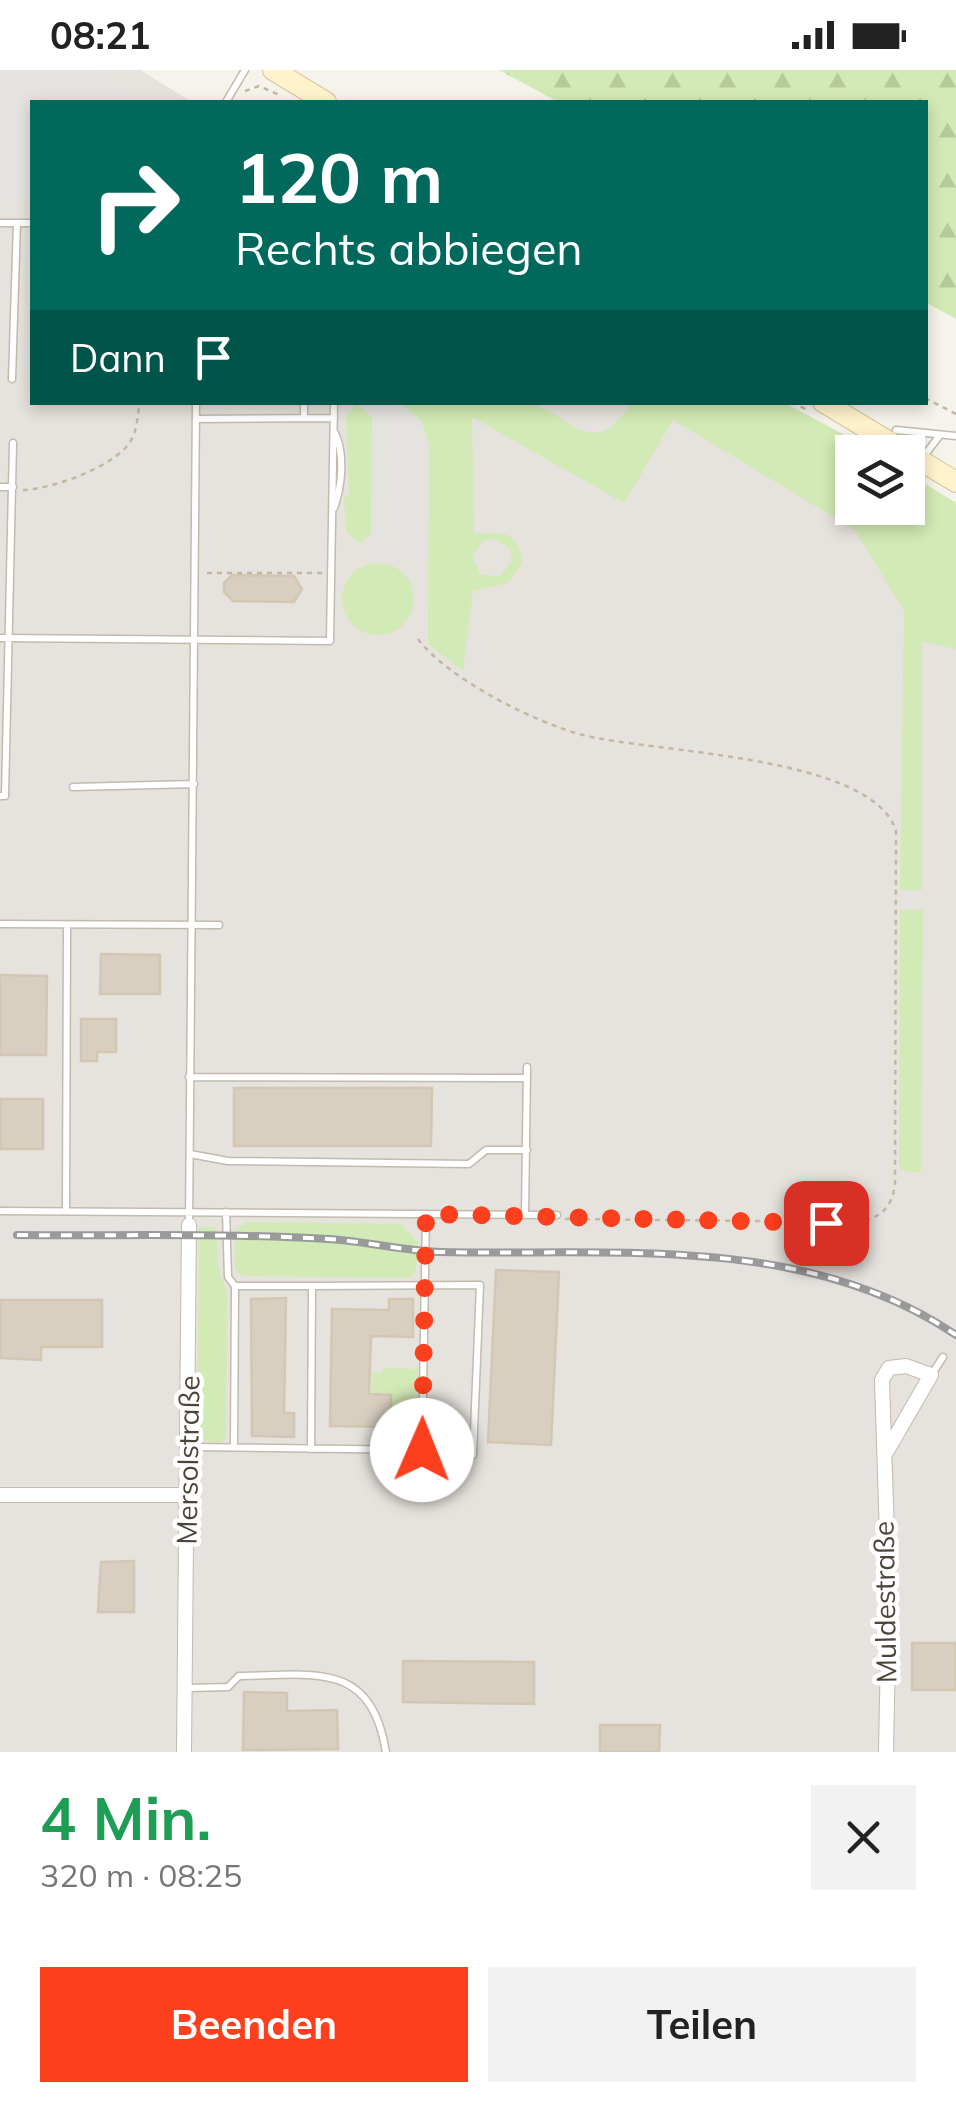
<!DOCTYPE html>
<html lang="de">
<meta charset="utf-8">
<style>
:root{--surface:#fff;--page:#f2f2f2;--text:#222;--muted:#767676;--accent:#fc3f1d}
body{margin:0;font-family:Mulish,sans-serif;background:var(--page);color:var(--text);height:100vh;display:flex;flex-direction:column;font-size:38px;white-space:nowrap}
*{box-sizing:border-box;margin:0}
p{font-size:32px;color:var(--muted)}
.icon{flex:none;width:55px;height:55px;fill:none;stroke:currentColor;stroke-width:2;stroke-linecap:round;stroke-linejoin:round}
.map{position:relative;height:1682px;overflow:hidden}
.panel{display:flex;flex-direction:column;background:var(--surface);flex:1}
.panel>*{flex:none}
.hud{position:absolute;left:30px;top:30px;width:898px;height:305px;border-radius:0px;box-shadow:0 5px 15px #0003;background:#00695c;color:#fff;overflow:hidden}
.fabs{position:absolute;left:835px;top:365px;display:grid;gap:20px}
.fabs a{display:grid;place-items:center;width:90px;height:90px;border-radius:0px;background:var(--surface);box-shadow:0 5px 15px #0003;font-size:50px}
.pin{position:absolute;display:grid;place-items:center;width:85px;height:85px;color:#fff;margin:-42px;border-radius:20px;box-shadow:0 5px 15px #0006}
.me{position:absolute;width:110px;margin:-55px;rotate:1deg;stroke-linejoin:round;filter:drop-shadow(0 0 8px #0008)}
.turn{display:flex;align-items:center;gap:35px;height:210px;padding:0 40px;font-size:45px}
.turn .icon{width:130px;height:130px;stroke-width:2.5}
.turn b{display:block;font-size:70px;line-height:85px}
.then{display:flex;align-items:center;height:95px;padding:0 40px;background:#0003;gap:20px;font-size:38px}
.round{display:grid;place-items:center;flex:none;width:105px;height:105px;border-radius:0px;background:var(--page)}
.overview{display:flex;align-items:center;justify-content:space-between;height:170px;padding:0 40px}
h1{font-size:60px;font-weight:700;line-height:75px;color:#1e9e55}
.cta{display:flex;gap:20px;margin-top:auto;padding:20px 40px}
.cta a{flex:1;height:115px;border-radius:0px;background:var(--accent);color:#fff;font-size:40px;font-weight:700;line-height:115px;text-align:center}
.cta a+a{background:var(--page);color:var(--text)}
.status{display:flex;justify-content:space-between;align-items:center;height:70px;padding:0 50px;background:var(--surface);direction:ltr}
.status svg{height:28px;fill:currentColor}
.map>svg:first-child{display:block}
.industrial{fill:#e6e2dd}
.green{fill:#d2eab5;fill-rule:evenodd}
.forest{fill:url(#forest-firs)}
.parking{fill:#e5e3e0}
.building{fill:#d8cfc1;stroke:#d3c7b4;stroke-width:2.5}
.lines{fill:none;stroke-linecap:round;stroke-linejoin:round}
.lane-casing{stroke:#c2bbae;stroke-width:9}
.street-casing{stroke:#c2bbae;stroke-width:16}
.secondary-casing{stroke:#d6c79b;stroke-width:22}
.path{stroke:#c4b79f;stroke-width:2.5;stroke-dasharray:5 5;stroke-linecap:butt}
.lane{stroke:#fff;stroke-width:6}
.street{stroke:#fff;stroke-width:14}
.secondary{stroke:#fff3cd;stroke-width:20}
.rail-casing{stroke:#9a9a9a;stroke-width:8}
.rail{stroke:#fff;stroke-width:4;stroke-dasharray:11;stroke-linecap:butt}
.route{stroke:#fc3f1d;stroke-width:18;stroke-dasharray:0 32.4}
.labels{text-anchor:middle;stroke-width:9;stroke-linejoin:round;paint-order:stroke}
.street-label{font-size:28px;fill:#4b4439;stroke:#fff}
</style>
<div class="status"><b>08:21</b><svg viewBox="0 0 49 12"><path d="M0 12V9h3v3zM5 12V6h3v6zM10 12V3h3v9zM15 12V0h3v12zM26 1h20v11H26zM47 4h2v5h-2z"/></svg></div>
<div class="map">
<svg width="956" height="1682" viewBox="0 0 956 1682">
<defs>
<pattern id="forest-firs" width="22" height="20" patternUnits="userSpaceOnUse" patternTransform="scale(2.5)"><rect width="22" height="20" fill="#d2eab5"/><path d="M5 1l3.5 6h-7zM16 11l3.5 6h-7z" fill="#b6ca9c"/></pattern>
</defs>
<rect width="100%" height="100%" fill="#f6f3ec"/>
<path class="industrial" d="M0,0H140L192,32H32V332L690,333L956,498V1682H0Z"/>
<path class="green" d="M401,333C437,332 491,325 526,332C569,341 591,396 631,333H785L876,382H852V438H908V403L956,433V579L922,571V820H900L904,541L855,460L673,350L624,433L472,347L474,463C498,464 521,457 522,494L508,513L473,521L463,601L428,574L429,375L422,352ZM494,469L510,479L512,490L501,506L481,505L472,487L483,471Z
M356,334L372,347L371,464L360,474L346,462L344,427L349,426L346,346Z
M342 529a36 36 0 1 1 72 0a36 36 0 1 1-72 0Z
M900,840H923L921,1102L903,1101L899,1096Z
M246,1152L401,1154L418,1172L416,1201L409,1208L243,1206L235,1200V1161Z
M199,1157H216L218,1196L227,1224L226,1368L220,1373L202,1370L197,1364Z
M383,1298L418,1299L416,1340H392V1324L371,1323L372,1303H382Z"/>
<path class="forest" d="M499,0H956V249L925,232V32H558Z"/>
<path class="parking" d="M0,0H90L144,32H32V128H0Z
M373,333H392L414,345L427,371L428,491L372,490Z"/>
<path class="building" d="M232,505L294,506L302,519L294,532L233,531L224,522V513Z
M101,884L160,885V924H100Z
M0,905L47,906L46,985H0Z
M81,949H116V982H97V991H81Z
M234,1018H432L431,1076H234Z
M0,1029H43V1079H0Z
M496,1200L559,1202L551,1375L488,1372Z
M286,1228L284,1343H294V1367L252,1366L251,1229Z
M389,1229H413V1267L371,1266L369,1324L391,1325V1357L330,1356L332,1239L389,1240Z
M0,1230H102V1277H41V1290L0,1288Z
M134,1491V1542H98L101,1492Z
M912,1573H956V1620H912Z
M403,1591L534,1592V1634L403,1632Z
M244,1622L287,1623V1641L337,1640L338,1679L243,1680Z
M600,1655H660L659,1682H600Z"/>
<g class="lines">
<g class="lane-casing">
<path id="lane" d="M226,32L245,0
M0,153H32
M12,309L17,153
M304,348V332
M196,349L334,348
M896,360L956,366
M924,386L940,365
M0,417H13
M334,438C342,416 345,384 335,363
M0,568L330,571L334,332
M73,717L194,714
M0,726H5L13,373
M0,854L219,855
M189,1007L527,1008
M190,1084L228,1091L469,1094L486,1080H527
M0,1141L557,1145
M66,1141L67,855
M226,1142L228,1207L235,1216H312
M525,1145L527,997
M189,1155L196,332
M932,1304L943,1287
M190,1377L422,1380L426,1144
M234,1377L235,1216
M311,1379L312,1216L480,1215L473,1385L422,1380
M188,1618L228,1617L239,1606C314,1605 371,1590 386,1682"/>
</g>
<g class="street-casing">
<path id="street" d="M0,1425H190
M184,1682L189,1155
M886,1682L889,1529L882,1310L889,1298L906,1296L931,1305L887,1381"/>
</g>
<g class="secondary-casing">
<path id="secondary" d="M273,0L326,32
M823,332L906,382
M908,383L956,412"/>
</g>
<path class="path" d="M245,21L259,16L282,26
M925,328L956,344
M792,332L809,341
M23,420C52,419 114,397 130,372C138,360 137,345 140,332
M207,503H324
M418,569C448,609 536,653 583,665C653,683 873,685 896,761L895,1114C892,1138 880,1149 856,1152L564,1149"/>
<use href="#lane" class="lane"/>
<use href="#street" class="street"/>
<use href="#secondary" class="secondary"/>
<g class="rail-casing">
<path id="rail" d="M17,1165C120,1166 224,1163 328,1169C365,1171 403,1181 441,1182C614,1186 805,1163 956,1265"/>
</g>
<use href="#rail" class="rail"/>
</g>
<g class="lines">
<path class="route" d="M422,1380L426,1144L826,1153"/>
</g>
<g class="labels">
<g class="street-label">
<text transform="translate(188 1390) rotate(-89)" y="10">Mersolstraße</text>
<text transform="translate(885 1532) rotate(-91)" y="10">Muldestraße</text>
</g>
</g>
</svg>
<div class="fabs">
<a><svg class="icon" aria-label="layers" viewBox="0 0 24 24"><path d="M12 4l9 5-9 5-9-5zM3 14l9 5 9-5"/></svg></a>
</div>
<div class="pin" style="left:826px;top:1153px;background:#d93025"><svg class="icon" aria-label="arrive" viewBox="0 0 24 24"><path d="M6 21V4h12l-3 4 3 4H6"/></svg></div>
<svg class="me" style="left:422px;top:1380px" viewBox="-20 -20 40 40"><circle r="19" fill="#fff"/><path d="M0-13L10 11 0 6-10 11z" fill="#fc3f1d"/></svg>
<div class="hud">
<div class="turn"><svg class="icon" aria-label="right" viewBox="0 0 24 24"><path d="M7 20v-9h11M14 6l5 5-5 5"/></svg><div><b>120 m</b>Rechts abbiegen</div></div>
<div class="then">Dann<svg class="icon" aria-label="arrive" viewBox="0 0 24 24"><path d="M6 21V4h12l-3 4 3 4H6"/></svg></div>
</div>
</div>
<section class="panel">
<div class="overview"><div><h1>4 Min.</h1><p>320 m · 08:25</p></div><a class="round"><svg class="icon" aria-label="close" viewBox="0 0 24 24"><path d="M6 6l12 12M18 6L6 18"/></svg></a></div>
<div class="cta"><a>Beenden</a><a>Teilen</a></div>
</section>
